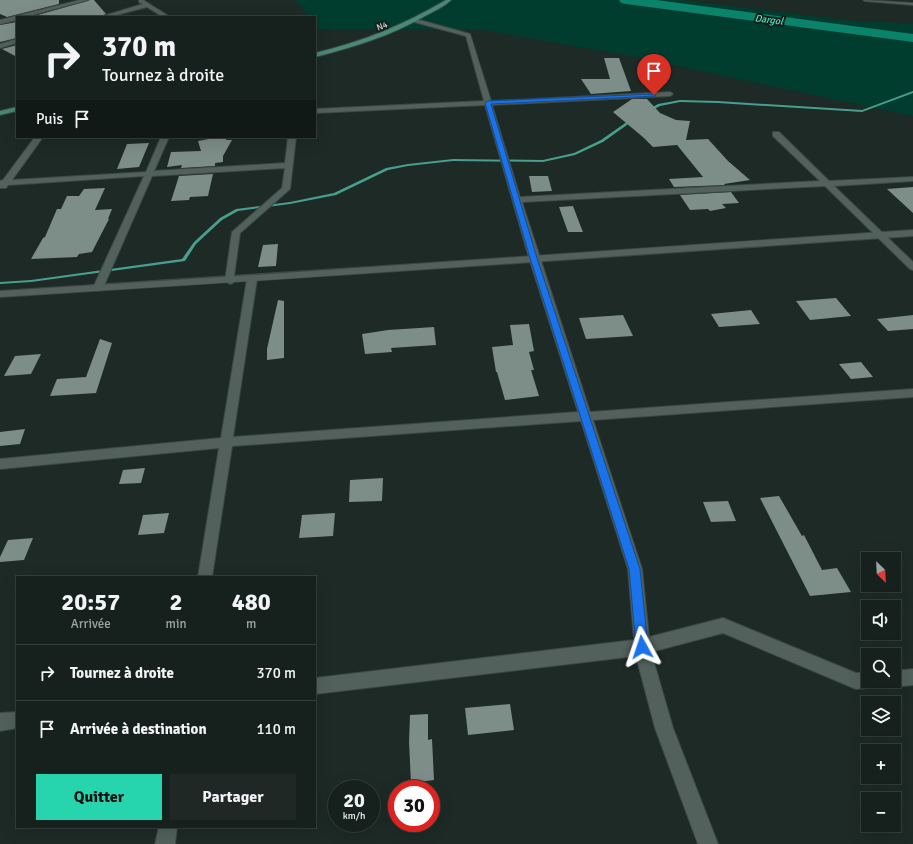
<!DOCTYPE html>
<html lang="fr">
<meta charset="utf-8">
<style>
:root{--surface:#16201c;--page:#1f2825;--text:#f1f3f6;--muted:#9ea3a3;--line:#353e3b;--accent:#26d5ae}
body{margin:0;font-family:Signika,sans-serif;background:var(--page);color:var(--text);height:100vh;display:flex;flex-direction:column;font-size:15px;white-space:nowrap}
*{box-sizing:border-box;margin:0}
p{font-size:13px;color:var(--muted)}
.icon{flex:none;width:22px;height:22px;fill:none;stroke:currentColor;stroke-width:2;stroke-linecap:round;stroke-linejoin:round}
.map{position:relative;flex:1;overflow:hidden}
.side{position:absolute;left:16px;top:576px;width:300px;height:252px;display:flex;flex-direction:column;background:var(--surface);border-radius:0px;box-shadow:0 4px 16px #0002,0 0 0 1px var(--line)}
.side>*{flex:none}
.guide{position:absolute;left:16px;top:16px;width:300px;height:122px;border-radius:0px;box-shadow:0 4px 16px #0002,0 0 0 1px var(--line);background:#16201c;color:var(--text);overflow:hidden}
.needle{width:26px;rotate:156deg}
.controls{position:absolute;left:861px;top:552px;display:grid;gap:8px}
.controls a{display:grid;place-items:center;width:40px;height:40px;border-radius:0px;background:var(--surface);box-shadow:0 4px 16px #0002,0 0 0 1px var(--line);font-size:20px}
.speed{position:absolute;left:328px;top:780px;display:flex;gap:8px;font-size:20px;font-weight:700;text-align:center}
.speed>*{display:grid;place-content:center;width:52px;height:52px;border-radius:50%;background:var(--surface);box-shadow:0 4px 16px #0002,0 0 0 1px var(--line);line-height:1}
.speed small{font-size:10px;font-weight:400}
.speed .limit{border:6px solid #d22;background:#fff;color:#111}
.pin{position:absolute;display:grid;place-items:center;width:34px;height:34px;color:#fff;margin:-41px -17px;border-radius:50% 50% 50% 0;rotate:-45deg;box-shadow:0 0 4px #0007}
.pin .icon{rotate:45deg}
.me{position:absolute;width:44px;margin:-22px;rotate:355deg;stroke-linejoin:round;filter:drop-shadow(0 0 3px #0008)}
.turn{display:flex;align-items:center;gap:14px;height:84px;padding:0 20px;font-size:18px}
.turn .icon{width:52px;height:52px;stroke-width:2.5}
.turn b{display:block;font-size:28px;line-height:34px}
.then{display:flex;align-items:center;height:38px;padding:0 20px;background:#0003;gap:8px;font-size:15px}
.eta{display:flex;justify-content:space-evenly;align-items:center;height:68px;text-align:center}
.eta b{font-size:24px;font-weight:700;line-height:28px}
.action{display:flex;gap:8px;margin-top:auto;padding:8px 20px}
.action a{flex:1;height:46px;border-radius:0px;background:var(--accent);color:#111;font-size:16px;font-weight:700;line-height:46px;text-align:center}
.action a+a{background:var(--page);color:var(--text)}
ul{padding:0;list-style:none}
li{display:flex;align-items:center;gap:12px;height:56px;padding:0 20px;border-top:1px solid var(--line)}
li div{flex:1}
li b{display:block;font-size:15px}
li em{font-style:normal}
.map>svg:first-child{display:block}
.green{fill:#013d2f}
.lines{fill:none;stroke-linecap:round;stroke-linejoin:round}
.stream{fill:#489f8c;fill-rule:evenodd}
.river{fill:#0b836a;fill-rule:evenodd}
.building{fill:#7d8d87}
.minor-casing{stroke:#3c4744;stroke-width:2}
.secondary-casing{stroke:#3c4744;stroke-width:2}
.primary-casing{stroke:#3c4744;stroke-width:2}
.minor{fill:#52615c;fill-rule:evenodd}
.secondary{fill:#52615c;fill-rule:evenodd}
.primary{fill:#488977;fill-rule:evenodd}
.route{fill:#1a73e8;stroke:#114b97}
.labels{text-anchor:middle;stroke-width:4;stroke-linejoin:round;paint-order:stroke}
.far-street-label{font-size:9px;fill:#d6dfdc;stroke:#13201c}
.far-water-label{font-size:10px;font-style:italic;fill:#56e4bf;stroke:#13201c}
</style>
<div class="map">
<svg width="913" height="844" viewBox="0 0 913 844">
<rect width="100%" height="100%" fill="#1d2a25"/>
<path class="green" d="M295,0H682L843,20L913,24V116L635,57L484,30L319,29L315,23V17H310Z"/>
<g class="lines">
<path class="stream" d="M913,91V93L862,112L718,103L680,102L660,106L649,112L646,111L658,104L680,100L718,101L862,110Z
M631,119L634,120L603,142L575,155L543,162L453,161L408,166L388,170L336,195L290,204L238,211L222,220L196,244L185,261L31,282L0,284V282L31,280L182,259L194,242L220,218L236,209L290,202L334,193L386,168L408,164L453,159L543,160L574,153L601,140Z"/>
<path class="river" d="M619,0H656L913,34V42L626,4L621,3Z"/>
</g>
<path class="building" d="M0,0H59V4L7,17L0,14Z
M90,0H94L106,14L99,17H31Z
M17,22V38L0,42V25Z
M17,45V57L2,49Z
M604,58H619L631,91L591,94L581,79H610Z
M632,99H647L660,113L676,120L690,121L686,140L708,139L728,161L750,180L724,184L725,185L674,187L669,179L703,177L677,145L653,147L644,138L613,112Z
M210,137H227L226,140H232L223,156V162L215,163V166L181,168L182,165L167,167L171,152L201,151L198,141L209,139Z
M149,143L139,167L117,169L127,144Z
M213,174L208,196L190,197L189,200L171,201L179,176Z
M529,176H548L552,191L532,192Z
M913,187V213L887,189Z
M105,188L95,210L112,209L108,219H109L92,252L79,254L77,257L31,259L43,238L45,237L57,209H61L67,196H79L84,189Z
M731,192L739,203L722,204L726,208L710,211L708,209L690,210L680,195Z
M573,206L579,222L583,232H568L559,207Z
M278,244L276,266L258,267L263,245Z
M836,298L851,316L810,320L796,301Z
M278,300L284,301V358L267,360V349Z
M751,310L760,324L719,327L711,314Z
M623,315L633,336L586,339L579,318Z
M913,315V329L888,331L877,319Z
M529,324L534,351L529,352L534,370H531L539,396L505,400L497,372H496L492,347L513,345L510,325Z
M434,327L436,345L391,348L392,352L365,354L362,334L388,330Z
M100,339L112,343L96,393L50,396L57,379L86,377Z
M41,354L31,374L4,376L15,356Z
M861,362L873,377L851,379L839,364Z
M25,429L20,444L0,446V432Z
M145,468L141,483L119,484L123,470Z
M383,478L382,501L349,502L350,480Z
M779,496L802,536L804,535L822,570L837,568L851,592L810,596L760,498Z
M728,501L736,521L711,522L703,502Z
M169,513L164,533L138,535L143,515Z
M335,513L333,536L299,538L302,515Z
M33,538L24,560L0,562V557L8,540Z
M510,704L514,730L468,735L465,708Z
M428,714V740L432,739L434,780L411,783L409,742L410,715Z"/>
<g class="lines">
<g class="minor-casing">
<path id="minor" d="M80,0H88L25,17H17V20L0,24V20Z
M139,0H143L170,17H163L147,7L109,17H100L143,4L139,2Z
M863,0L913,3V5L865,1Z
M416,19L470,34L491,101L670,92L673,94L670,96L492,105L520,197L820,181L773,136V132H779L829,181L913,177V181L834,186L913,262V270L910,269L825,186L522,202L590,412L913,389V397L593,420L642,569L649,637L723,618L856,673L868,672V681H876L874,686L868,688L856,689L723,633L651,652L673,728L718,844H698L655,728L636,656L315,694V678L634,640L628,569L581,421L232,446L212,577H198L219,448L0,469V459L221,438L247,279L252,276L257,279L233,437L578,412L529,258L485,105L315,113V109L484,101L466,36L414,22L413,21Z
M17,39V43L0,48V44Z
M35,137H43L12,180L146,172L161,137H169L154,171L285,163L288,137H296L290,189L240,233L233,283L230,284L225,281L232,232L282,188L285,168L152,176L103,288L98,291L93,288L144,176L8,185L6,188H0V181L3,180Z
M913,669V685L894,687L888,685L887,681H894V671Z
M17,712V728L0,731V713Z
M159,827H177L175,844H155Z"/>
</g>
<g class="secondary-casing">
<path id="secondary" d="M913,230V236C609,256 304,279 0,297V291C304,273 609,250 913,230Z"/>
</g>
<g class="primary-casing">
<path id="primary" d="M446,0H451C444,7 434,11 425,16C391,36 353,47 315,57V53C362,42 404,25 446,0Z
M17,107V111L0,115V111Z"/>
</g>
<use href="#minor" class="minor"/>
<use href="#secondary" class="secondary"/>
<use href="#primary" class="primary"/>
</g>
<path class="route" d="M654,94L656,96L491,104L537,258L640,569L648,647L646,651L642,653L638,651L636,647L629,569L530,258L485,103L488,101Z"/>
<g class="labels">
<g class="far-street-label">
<text transform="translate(382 26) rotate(-21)" y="3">N4</text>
</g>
<g class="far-water-label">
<text transform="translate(769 19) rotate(7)" y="4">Dargol</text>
</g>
</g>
</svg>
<div class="controls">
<a><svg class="needle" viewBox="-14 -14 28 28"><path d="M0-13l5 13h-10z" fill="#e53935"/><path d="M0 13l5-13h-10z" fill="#9ea3a3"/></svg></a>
<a><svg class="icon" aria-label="sound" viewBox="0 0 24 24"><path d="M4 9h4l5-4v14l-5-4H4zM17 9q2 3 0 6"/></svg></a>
<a><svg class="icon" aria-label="search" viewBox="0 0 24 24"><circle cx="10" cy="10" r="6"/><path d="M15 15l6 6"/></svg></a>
<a><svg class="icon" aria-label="layers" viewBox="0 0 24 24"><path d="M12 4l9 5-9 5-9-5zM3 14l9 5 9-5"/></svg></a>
<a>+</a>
<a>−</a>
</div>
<div class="speed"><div>20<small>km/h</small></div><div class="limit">30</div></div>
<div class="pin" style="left:654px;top:95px;background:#d93025"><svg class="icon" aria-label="arrive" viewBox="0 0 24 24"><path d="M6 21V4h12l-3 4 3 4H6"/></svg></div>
<svg class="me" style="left:642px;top:647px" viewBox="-20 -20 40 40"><path d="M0-17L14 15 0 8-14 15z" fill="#1a73e8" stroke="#fff" stroke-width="4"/></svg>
<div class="guide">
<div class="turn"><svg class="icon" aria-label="right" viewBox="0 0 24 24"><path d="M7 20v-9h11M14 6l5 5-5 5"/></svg><div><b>370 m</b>Tournez à droite</div></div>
<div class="then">Puis<svg class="icon" aria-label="arrive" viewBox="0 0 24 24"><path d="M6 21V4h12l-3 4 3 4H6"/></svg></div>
</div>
<section class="side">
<div class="eta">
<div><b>20:57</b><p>Arrivée</p></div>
<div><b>2</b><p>min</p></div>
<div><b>480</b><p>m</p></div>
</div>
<ul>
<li><svg class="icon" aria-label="right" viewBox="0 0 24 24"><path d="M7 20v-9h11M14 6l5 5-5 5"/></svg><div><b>Tournez à droite</b></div><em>370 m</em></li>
<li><svg class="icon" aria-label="arrive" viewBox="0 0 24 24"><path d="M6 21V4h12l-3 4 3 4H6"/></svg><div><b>Arrivée à destination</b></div><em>110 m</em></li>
</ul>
<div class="action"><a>Quitter</a><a>Partager</a></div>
</section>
</div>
